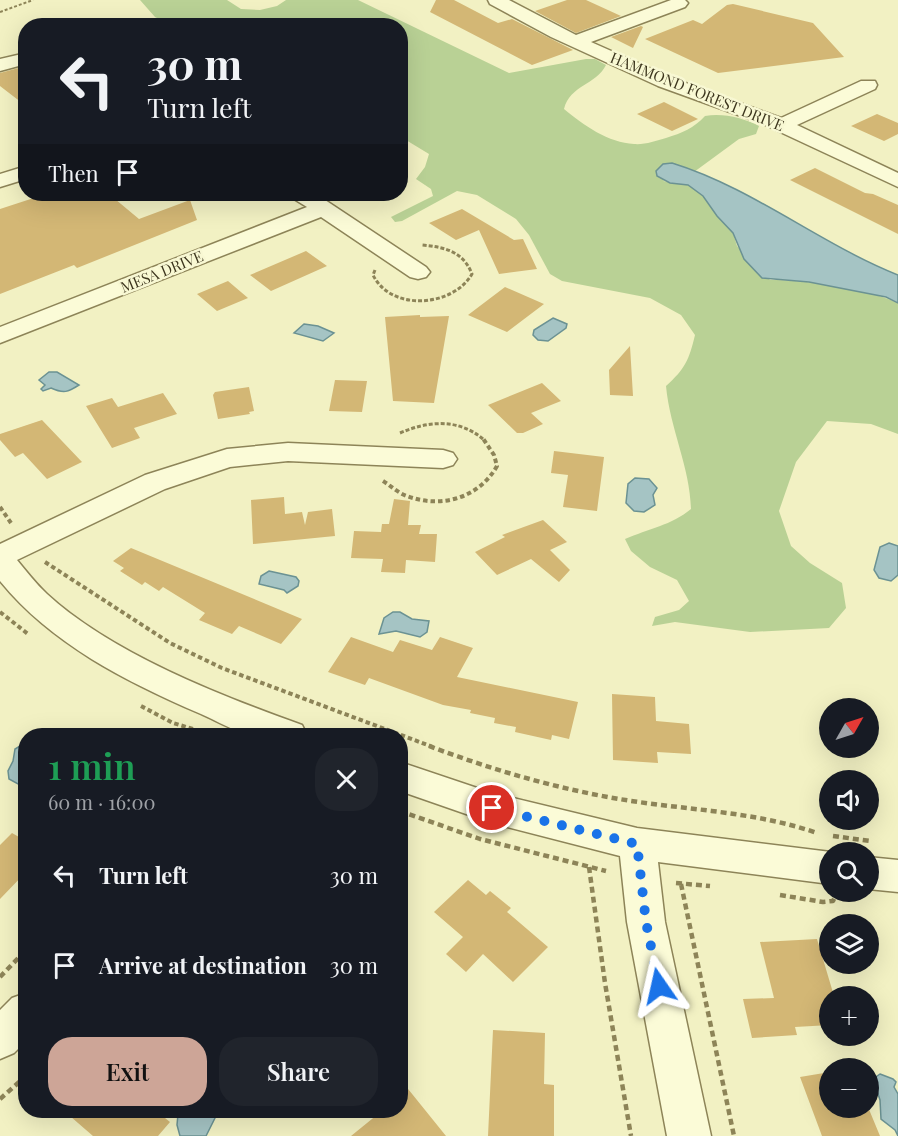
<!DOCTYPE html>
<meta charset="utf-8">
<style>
:root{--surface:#171b24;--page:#20242c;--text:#f1f3f6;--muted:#9ea1a6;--accent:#cda597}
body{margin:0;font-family:"Playfair Display",serif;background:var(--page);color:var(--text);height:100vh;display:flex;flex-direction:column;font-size:22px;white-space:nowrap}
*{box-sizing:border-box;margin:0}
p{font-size:20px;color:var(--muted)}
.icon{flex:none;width:33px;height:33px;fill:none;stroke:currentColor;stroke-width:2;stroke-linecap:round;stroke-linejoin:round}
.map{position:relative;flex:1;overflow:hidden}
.details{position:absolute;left:18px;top:728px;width:390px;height:390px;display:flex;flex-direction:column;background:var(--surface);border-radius:24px;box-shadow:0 6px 24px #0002}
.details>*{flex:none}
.banner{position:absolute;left:18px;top:18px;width:390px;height:183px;border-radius:24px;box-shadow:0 6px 24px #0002;background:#171b24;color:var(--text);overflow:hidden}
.needle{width:39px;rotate:51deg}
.fabs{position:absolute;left:819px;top:698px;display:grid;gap:12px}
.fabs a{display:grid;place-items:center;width:60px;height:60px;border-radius:50%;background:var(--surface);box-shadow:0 6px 24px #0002;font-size:30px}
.pin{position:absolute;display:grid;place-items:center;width:51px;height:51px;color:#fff;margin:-26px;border:3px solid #fff;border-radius:50%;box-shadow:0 2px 6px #0007}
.me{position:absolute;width:66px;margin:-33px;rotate:349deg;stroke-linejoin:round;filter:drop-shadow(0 0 4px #0008)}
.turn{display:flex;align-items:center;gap:21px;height:126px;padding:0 30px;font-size:27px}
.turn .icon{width:78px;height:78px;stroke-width:2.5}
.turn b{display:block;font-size:42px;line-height:51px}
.then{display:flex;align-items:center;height:57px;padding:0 30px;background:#0003;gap:12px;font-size:22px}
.round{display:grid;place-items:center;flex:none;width:63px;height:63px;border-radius:24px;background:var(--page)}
.overview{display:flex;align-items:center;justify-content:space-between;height:102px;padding:0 30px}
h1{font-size:36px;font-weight:600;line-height:45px;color:#1e9e55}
.action{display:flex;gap:12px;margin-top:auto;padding:12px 30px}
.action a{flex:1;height:69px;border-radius:24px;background:var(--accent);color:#111;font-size:24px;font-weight:600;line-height:69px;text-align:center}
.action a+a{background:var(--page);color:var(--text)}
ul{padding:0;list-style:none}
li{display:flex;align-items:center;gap:18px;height:90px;padding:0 30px}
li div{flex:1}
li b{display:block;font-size:22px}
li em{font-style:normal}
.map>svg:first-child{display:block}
.green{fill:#b9d195}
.water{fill:#a5c4c4;stroke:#6b9293;stroke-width:1.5}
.building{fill:#d3b775}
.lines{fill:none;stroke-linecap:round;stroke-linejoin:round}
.minor-casing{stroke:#8d8458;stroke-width:3}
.path-far3{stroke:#8d8458;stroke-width:2;stroke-dasharray:3 2;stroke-linecap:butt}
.path-far2{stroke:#8d8458;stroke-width:3;stroke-dasharray:4 2;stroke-linecap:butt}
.path-far1{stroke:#8d8458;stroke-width:4;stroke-dasharray:4.5 3;stroke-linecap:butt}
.path{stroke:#8d8458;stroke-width:4.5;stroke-dasharray:6 4;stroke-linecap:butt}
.minor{fill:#fbfbd7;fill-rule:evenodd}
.route{stroke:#1a73e8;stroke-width:10;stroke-dasharray:0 18}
.labels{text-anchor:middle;stroke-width:5;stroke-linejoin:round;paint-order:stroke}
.far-street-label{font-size:15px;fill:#3c351d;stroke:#f8f8d3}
</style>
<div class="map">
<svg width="898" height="1136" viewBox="0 0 898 1136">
<rect width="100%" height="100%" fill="#f2f1c3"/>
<path class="green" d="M140,0H227L241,9L260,10L277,6L286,0H358L509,73L586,59H595L606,65C596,85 570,85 564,109C583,125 609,143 634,144C644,145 656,141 666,138C682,133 694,128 705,116C724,113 743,118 759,126L756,134L739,139L694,172L685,167L663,181L688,185L703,196L717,216L733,233L737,246L770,280C807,280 865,288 898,303V434L871,424L827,421L796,462L779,511L791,546L810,563L842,583L846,608L829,628L750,632L675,622L652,626L655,617L679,610L689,601L677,580L650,567L631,551L625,539C648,529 672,525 691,509C690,467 670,429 666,386C685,369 689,360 695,335L681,315L650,298L562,281L550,274L529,235L516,219L477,195L457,191L402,221L395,222L391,217L433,196L431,189L416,179L425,167L429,154L401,137L400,26L171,25L155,17Z"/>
<path class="water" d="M672,163C753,188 820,244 898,275V303L886,297L809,282L762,278L744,259L733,233L717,216L703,196L688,185L670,183L657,176L656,171L663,164Z
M553,318L567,324L566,328L548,341L538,340L533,335L534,330Z
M304,324L318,326L334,333L323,341L294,333Z
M49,372H57L79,385C68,392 64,394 51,388L43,391L41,389L45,385L39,380Z
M635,478L649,479L657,488L653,495L655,505L644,512L634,511L626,503L628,484Z
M889,543L898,546V575L891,581L879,578L874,570L880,547Z
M269,571L296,577L299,581L298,586L287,593L284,590L259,584L261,576Z
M393,612H400L412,619L429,621L427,632L420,637L396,631L379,634L384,618Z
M25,743V780L18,784L9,779L8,771L13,761L15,749Z
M880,1074L893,1079L896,1082L894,1087L898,1094V1136L895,1130L881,1119L880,1100L873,1079Z
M184,1110H219L206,1136H180L177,1125L178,1114Z"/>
<path class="building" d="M436,0H454L498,23L512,19L573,50L532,65L430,12Z
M567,0H586L621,16L576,33L535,11Z
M733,4L813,23L844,57L718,73L645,39L693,20L702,24L727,5Z
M641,26L643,27L633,48L611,37Z
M26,66V106L0,86V73Z
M664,102L698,119L672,131L637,114Z
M877,114L898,123V134L884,141L851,126Z
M815,168L865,193L873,194L898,205V234L790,180Z
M46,194H109L139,219L190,200L197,220L77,268L74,265L0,294V209Z
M462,209L514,240L523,239L537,269L499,274L479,230L456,240L429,223Z
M306,251L327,266L271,291L250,275Z
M228,281L248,298L217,311L197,294Z
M505,287L544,304L507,332L468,315Z
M420,315V317L449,316L434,403L393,401L385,317Z
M630,346L633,396L610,395L609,370Z
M335,380L367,381L362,412L329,411Z
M542,383L561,401L531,413L543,424L523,433H517L488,405Z
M249,387L254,411L249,412L250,414L218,419L213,395L215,392Z
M163,393L177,414L134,428L140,438L112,448L86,406L112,398L118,407Z
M42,420L82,462L47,479L23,453L15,457L0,440V434Z
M554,451L604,457L597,511L563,507L568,475L551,473Z
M284,497L285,514L302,512L305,525L308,512L332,509L335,536L253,544L251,500Z
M394,499L410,501L408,525H421L419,534H437L435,562L406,560L405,573L381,572L383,559L351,558L354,531L381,532L382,524H389Z
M543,520L567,542L550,550L570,570L559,582L531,559L497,575L475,552L505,537L502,535Z
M131,548L218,584L302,619L281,644L239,626L232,634L199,620L205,613L163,587L159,591L145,582L142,585L120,571L124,568L113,561Z
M351,637L393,652L400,640L432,650L440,637L473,648L457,677L578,702L569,739L552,735L551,740L515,732L516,727L494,723L495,718L470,713L471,710L443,705L369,678L365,685L328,672Z
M612,694L655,697L656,721L689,724L691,754L657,752L658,763L613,760Z
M12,833L26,841V872L0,899V845Z
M468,880L486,895L490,891L511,908L507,912L548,947L513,982L483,954L466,972L446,954L463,937L434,912Z
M817,939L834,996H830V1025L795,1027L797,1035L752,1038L743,999L774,998L760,942Z
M493,1030L545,1033L544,1084L554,1085V1136H488Z
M830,1072V1107H868L880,1136H822L800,1077Z
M400,1079L446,1136H351L383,1110H400Z
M63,1110H155L170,1122L158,1136H93Z"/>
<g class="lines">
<g class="minor-casing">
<path id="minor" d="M488,0H509L576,35L671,0H685L688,3L685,7L591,42L672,78L781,118L861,81H875L877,85L875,89L797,125L898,173V187L763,124L658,86L551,37L490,4Z
M26,53V64L0,71V59Z
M26,166V179L0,187V174Z
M292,194H316L426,267L430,272L426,277L418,279L410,277L321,217L0,343V327L307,207L294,199Z
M288,443L443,450L453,453L457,459L453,465L443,468L288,461L230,467L165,489L17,560C27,572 36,584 47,594C111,653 221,696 302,725L307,735C290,735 269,738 252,735C235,732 217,721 201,714C127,682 51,644 0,581V544L145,475L227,449Z
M400,762L492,793L637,828L831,852L830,884L658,862L665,922L711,1136H667L627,922L620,856L492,823L400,791Z
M868,857L898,860V892L868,889Z
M26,993V1041L14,1053L0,1059V1010L12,998Z"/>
</g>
<path class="path-far3" d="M0,12L33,0"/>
<path class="path-far2" d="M375,270L373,275C391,312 453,307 472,274C463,251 444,247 422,245
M400,433C428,421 458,418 483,439"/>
<path class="path-far1" d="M383,481C391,486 398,493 407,496C441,509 479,498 497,466L494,455L482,437
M0,507L11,523
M45,562L170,643L222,668L433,747
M0,612L28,634
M141,706L173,723L193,729L198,735"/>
<path class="path" d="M429,746C490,769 554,788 619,799C684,810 754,811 817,833
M400,811L480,839L606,871
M833,836L870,841
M589,867L605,983L631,1136
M676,883L710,886
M681,884L734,1136
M839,892L856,895
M780,895L823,902L833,901L835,897
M0,977L26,950
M0,1099L26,1076"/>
<use href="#minor" class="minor"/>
</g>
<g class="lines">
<path class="route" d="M492,808L637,844L646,922L659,986"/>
</g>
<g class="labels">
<g class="far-street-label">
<text transform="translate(697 92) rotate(22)" y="5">HAMMOND FOREST DRIVE</text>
<text transform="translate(162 272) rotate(-22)" y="5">MESA DRIVE</text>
</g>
</g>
</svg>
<div class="fabs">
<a><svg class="needle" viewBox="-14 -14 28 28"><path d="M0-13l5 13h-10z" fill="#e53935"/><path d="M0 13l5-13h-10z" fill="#9ea1a6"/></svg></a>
<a><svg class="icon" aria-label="sound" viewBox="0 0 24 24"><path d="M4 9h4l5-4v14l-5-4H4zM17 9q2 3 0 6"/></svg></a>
<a><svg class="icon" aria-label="search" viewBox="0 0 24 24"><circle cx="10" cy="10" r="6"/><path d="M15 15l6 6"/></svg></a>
<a><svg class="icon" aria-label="layers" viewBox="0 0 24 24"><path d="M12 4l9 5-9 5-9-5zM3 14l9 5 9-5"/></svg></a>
<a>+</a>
<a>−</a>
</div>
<div class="pin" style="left:492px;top:808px;background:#d93025"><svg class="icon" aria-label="arrive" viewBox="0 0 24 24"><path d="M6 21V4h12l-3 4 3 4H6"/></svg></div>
<svg class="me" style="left:659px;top:986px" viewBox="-20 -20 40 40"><path d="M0-17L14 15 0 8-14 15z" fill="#1a73e8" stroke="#fff" stroke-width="4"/></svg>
<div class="banner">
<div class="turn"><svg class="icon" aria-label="left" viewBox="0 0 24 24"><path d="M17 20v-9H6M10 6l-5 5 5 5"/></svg><div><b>30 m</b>Turn left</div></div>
<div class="then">Then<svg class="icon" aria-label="arrive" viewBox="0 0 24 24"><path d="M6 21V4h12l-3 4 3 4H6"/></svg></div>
</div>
<section class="details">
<div class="overview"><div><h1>1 min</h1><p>60 m · 16:00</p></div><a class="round"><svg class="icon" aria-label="close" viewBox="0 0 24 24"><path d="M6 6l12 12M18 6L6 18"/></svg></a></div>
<ul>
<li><svg class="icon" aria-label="left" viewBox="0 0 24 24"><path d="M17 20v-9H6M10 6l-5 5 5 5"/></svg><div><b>Turn left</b></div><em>30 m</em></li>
<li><svg class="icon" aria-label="arrive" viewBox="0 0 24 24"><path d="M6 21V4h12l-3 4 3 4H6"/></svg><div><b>Arrive at destination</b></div><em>30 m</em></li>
</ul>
<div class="action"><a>Exit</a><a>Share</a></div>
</section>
</div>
